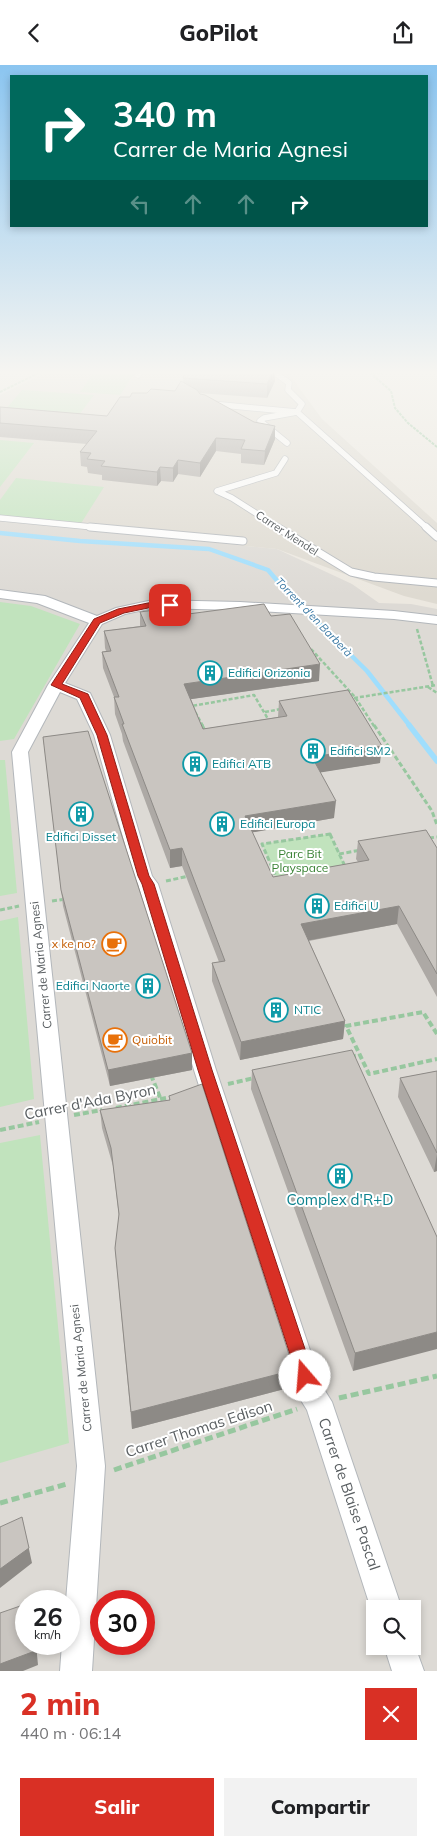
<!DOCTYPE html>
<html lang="es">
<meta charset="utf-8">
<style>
:root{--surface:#fff;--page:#f2f2f2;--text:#202124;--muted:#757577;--accent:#d93025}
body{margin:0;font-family:Mulish,sans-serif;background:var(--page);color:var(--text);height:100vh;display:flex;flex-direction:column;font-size:19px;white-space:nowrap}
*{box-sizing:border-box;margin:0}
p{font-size:16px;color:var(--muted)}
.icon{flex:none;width:28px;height:28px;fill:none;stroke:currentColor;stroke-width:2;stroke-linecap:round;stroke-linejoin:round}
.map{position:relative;height:1606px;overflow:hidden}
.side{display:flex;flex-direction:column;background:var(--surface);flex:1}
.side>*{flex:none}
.guide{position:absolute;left:10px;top:10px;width:418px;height:152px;border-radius:0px;box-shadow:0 2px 8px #0003;background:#00695c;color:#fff;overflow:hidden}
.fabs{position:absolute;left:366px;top:1535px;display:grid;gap:10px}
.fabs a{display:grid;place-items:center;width:55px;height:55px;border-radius:0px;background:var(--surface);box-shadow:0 2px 8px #0003;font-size:25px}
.speed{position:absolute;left:15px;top:1525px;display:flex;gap:10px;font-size:25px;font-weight:700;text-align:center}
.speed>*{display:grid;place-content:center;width:65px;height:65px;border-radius:50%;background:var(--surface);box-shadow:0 2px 8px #0003;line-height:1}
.speed small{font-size:12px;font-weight:400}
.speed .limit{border:8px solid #d22;background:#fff;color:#111}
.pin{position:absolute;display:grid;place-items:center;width:42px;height:42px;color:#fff;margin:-21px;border-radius:10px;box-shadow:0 2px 8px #0006}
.me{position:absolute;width:55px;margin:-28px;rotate:342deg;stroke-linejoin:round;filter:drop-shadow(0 0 4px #0008)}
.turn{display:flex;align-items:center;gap:18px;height:105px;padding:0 20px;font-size:22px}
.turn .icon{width:65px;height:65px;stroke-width:2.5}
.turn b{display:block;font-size:35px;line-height:42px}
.lanes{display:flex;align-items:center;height:48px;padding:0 20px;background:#0003;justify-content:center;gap:25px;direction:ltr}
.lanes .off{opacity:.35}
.round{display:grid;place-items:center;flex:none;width:52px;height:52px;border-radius:0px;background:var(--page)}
.overview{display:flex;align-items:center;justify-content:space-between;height:85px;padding:0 20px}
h1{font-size:30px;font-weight:800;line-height:38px;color:var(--accent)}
.primary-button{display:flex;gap:10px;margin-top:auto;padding:10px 20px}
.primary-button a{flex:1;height:58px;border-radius:0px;background:var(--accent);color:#fff;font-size:20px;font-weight:800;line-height:58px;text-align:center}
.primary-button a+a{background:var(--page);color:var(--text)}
header{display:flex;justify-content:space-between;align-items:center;height:65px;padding:0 20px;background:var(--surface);font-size:22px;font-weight:800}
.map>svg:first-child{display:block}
.industrial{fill:#dddad5;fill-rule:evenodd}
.education{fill:#dedad1}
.green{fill:#c1e3bd}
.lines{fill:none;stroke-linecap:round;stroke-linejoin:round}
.stream-far1{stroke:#9fdefd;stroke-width:4.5}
.stream{stroke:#9fdefd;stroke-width:5.5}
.lane-far1-casing{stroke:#b3b7bb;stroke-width:7}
.lane-casing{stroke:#b3b7bb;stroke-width:9}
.street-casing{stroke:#b3b7bb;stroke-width:2}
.path-far4{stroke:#97c79f;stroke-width:2;stroke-dasharray:3 1;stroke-linecap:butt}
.path-far3{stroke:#97c79f;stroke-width:2.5;stroke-dasharray:4 2;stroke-linecap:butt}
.path-far2{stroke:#97c79f;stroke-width:3;stroke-dasharray:5 2.5;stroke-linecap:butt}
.path-far1{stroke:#97c79f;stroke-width:4;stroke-dasharray:6 3;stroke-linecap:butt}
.path{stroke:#97c79f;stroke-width:5;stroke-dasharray:8 4;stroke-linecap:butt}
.lane-far1{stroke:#fff;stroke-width:5.5}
.lane{stroke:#fff;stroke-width:7}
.street{fill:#fff;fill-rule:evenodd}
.wall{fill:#ada9a5}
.shaded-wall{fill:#8d8a86}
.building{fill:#c9c5c0;stroke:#8d8a86}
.route{fill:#d93025;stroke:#8d1f18}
.labels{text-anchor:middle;stroke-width:4;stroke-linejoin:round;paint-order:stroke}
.far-street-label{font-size:11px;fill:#595e61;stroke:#fff}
.far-water-label{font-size:11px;font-style:italic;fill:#3c7aa5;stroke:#fff}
.culture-label{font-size:12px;fill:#0d838f;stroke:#fff;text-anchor:start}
.park-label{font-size:12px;fill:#3b8336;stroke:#fff}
.food-label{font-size:12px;fill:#c56008;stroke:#fff;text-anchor:end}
.street-label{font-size:12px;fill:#595e61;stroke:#fff}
.near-street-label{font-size:15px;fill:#595e61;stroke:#fff}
.near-culture-label{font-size:15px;fill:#0d838f;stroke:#fff}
</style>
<header><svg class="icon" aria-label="back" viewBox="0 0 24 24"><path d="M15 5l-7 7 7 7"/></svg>GoPilot<svg class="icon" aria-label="share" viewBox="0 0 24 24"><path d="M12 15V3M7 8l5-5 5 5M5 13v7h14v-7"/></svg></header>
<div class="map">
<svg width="437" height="1606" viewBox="0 0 437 1606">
<rect width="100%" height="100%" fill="#ece8e0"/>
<path class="industrial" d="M0,456L277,484L352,519L379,538L411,539L437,544V1606H0ZM26,1536H69V1579H26ZM101,1536H144V1579H101ZM375,1544H412V1581H375Z"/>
<path class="education" d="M52,305H283L289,309L322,354L437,458V539L404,531L277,484L0,456V330Z"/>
<path class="green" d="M96,305H137L120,330L80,327Z
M22,325L94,330L73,358L0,351Z
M0,375L34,378L0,422Z
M16,413L104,422L80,460L0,452V435Z
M0,537L31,541L80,559L14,674L0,676Z
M0,695H5L17,828L0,831Z
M330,769L349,810L280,821L262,779Z
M18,852L34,1034L0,1042V856Z
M40,1070L69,1378L0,1398V1078Z"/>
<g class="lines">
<path class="stream-far1" d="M0,468L80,476L209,484L268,505L286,526L367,606L410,661"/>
<path class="stream" d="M409,660L437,696"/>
<g class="lane-far1-casing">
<path id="lane-far1" d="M271,305L289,318L288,325L302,339L297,347L264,353L260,356L287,378
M138,310L141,305
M212,339L297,347L427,463
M0,453L103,463
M279,463L232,433L217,426L276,408L285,394"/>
</g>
<g class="lane-casing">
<path id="lane" d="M90,462L243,476
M277,462L351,507L374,512L437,518
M426,462L437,472"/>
</g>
<g class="street-casing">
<path id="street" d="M0,525L45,531L97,551L116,543L153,535L240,537L394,546L437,551V559L394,554L240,545L153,543L125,549L102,559L65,618L90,628L110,670L152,811L158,819L216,1005L322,1321L332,1337L402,1544H375V1553L371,1544L307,1345L297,1329L194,1005L138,819L134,811L94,670L77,634L60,627L28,687L105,1401L92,1606H60L62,1579H69V1536H66L77,1401L12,687L48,620L89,558L37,538L0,533Z
M412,1573L424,1606H392L384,1581H412Z"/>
</g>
<path class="path-far4" d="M367,305L391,326L395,343L408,358L437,382
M373,309L409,305
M0,327L45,305"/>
<path class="path-far3" d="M417,564L433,621
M311,584L355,632L374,661
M428,622L437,628
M354,633L437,620
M265,647L281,644
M203,661L192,641L254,630L272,661"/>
<path class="path-far2" d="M202,660L210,675L274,664L271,660
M374,660L432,746L437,760
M330,769L349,810L280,821L262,779Z
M429,773L437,772
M339,789L361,785
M166,816L189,811
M52,836L66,834
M0,845L19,841"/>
<path class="path-far1" d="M437,969L423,947L346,961L369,1009L437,994
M350,992L359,990
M151,1010L161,1035
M228,1019L254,1013
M116,1043L171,1032
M74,1050L102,1045
M0,1065L39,1057"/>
<path class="path" d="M339,1333L437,1311
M114,1405L297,1344
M0,1438L67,1419"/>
<use href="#lane-far1" class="lane-far1"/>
<use href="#lane" class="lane"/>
<use href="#street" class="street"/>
</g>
<path class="wall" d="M183,313L275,316L267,333L199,328L200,329L275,374L264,400L241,398V389L216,386L200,412L178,409L173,417L161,416L157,421L102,415V410L88,408L87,402L81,401L80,387L87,379L0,372V342L107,351L130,332L175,326L183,317Z
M140,547L158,553L271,551L319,616L191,634L203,664L278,652L279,636L380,698L320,707L334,753L252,767L273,812L358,797L356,794L358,776L437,783V932L397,859L309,876L345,956L343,974L240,995L212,916V898L219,897L182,801L170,803L123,676L122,669L115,649L114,632L103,603L102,587L106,586L105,583L104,566L140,561Z
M43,672L192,988V1005L110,1021L63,841Z
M252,1005L437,1172L353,1306L251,1024Z
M437,1006V1106L434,1107L398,1032L400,1013Z
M169,1031L294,1305L292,1322L132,1364L115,1183L119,1152L113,1101L102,1063L100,1045L169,1035Z"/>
<path class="shaded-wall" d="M274,305H275V316L267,333V319Z
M275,361V374L264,400L265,386Z
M216,373V386L200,412V398Z
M178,395V409L173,417V403Z
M160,402L161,416L157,421V407Z
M320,599L319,616L185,635L184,619Z
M382,681L380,698L311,709L312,692Z
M336,736L334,753L244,769L245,751Z
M182,783V801L170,803V785Z
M399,841L397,859L300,877L301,859Z
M345,956L343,974L240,995L241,977Z
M192,988V1005L110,1021L108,1005Z
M437,1089V1106L434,1107Z
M437,1267V1284L353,1306L355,1288Z
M294,1305L292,1322L132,1364L131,1347Z
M22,1452L32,1498L0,1523V1504Z
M34,1579H36L38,1600L23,1606H0V1599Z"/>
<path class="building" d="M186,305H274L267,319L183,313Z
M181,316L197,325L200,329L205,330L254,357L275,361L265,386L241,384L245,375L216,373L200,398L178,395L173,403L160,402L157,407L101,401L105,396L87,394L91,388L80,387L97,366L0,358V342L107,351L120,332H130L132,328H147L151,324L175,326Z
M264,539L271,551L290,549L320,599L184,619L203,664L287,651L279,636L348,625L382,681L312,692L336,736L245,751L273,812L369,795L358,776L426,765L437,783V909L399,841L301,859L345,956L241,977L212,898L225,896L182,783L170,785L122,659H124L114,632H119L102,587L111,586L104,566L146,561L140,547L154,545L158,553Z
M88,666L192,988L108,1005L61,825L43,672Z
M352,985L437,1172V1267L355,1288L252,1005Z
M437,1006V1088L400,1013Z
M202,1019L294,1305L131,1347L115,1183L119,1149L111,1083L100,1045L170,1035L169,1031Z
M22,1452L29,1483L0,1504V1462Z
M26,1539V1579H34L35,1586L0,1599V1548Z"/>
<linearGradient id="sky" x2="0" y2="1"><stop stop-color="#8bc5f0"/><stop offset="0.58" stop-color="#f6f5f1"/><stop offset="1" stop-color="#f6f5f1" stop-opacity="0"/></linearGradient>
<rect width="437" height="530" fill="url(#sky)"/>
<path class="route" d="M153,537H170L175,540L170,542H153L124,548L100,558L62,619L88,629L107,670L149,811L154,819L212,1005L314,1311L311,1316L305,1319L300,1316L297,1311L198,1005L142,819L138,811L97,670L80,633L51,620L94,554L118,544Z"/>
<defs>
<g id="building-ring" transform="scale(1.25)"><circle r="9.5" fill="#fff" stroke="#0f9aa8" stroke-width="1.5"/><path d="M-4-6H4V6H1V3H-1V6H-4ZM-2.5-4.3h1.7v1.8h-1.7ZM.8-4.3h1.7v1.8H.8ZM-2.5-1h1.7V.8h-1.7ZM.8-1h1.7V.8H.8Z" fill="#0f9aa8"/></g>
<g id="cafe-ring" transform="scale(1.25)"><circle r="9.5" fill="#fff" stroke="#e8710a" stroke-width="1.5"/><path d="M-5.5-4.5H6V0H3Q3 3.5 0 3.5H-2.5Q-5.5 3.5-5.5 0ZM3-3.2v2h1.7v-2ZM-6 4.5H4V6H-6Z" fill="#e8710a"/></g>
</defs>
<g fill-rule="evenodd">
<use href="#building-ring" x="210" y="608"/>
<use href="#building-ring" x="313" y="686"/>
<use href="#building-ring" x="195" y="699"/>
<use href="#building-ring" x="81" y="749"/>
<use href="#building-ring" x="222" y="759"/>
<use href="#building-ring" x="317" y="841"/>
<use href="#cafe-ring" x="114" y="879"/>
<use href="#building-ring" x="148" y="921"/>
<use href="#building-ring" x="276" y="945"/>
<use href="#cafe-ring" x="115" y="975"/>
<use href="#building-ring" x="340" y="1111"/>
</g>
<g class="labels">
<g class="far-street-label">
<text transform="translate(287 468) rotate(33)" y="4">Carrer Mendel</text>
</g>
<g class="far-water-label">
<text transform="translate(314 552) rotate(46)" y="4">Torrent d'en Barberà</text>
</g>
<g class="culture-label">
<text x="228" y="612">Edifici Orizonia</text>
<text x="330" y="690">Edifici SM2</text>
<text x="212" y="703">Edifici ATB</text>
<text x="240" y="763">Edifici Europa</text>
<text x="81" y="776" text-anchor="middle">Edifici Disset</text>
<text x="334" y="845">Edifici U</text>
<text x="130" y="925" text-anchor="end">Edifici Naorte</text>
<text x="294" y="949">NTIC</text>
</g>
<g class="park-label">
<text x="300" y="793">Parc Bit<tspan x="300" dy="14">Playspace</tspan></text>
</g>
<g class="food-label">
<text x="96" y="883">x ke no?</text>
<text x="132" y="979" text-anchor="start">Quiobit</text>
</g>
<g class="street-label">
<text transform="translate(41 900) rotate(-96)" y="4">Carrer de Maria Agnesi</text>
<text transform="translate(81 1303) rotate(-96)" y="4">Carrer de Maria Agnesi</text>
</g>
<g class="near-street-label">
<text transform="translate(90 1037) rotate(-11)" y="5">Carrer d'Ada Byron</text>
<text transform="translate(199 1364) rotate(-18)" y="5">Carrer Thomas Edison</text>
<text transform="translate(349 1429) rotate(71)" y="5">Carrer de Blaise Pascal</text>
</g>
<g class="near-culture-label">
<text x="340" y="1140">Complex d'R+D</text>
</g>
</g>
</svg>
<div class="fabs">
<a><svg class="icon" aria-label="search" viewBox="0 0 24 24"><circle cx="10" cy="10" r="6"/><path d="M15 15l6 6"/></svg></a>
</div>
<div class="speed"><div>26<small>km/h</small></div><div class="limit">30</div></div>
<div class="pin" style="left:170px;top:540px;background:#d93025"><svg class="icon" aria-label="arrive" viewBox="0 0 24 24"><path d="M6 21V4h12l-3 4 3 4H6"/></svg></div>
<svg class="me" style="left:305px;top:1311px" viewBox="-20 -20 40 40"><circle r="19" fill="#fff"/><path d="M0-13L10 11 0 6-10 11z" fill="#d93025"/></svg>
<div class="guide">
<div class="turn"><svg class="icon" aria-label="right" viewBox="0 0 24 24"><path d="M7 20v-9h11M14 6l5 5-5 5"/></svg><div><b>340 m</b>Carrer de Maria Agnesi</div></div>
<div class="lanes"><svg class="icon off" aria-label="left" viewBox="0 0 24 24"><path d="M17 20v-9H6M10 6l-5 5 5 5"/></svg><svg class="icon off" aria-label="ahead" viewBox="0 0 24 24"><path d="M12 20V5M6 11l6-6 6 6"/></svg><svg class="icon off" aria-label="ahead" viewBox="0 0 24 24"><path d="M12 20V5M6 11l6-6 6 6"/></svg><svg class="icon" aria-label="right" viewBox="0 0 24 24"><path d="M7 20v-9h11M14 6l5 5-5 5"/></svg></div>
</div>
</div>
<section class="side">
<div class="overview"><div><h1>2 min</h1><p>440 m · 06:14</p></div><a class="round" style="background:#d93025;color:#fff"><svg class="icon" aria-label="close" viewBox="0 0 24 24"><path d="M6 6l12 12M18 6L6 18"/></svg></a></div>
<div class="primary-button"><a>Salir</a><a>Compartir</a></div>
</section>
